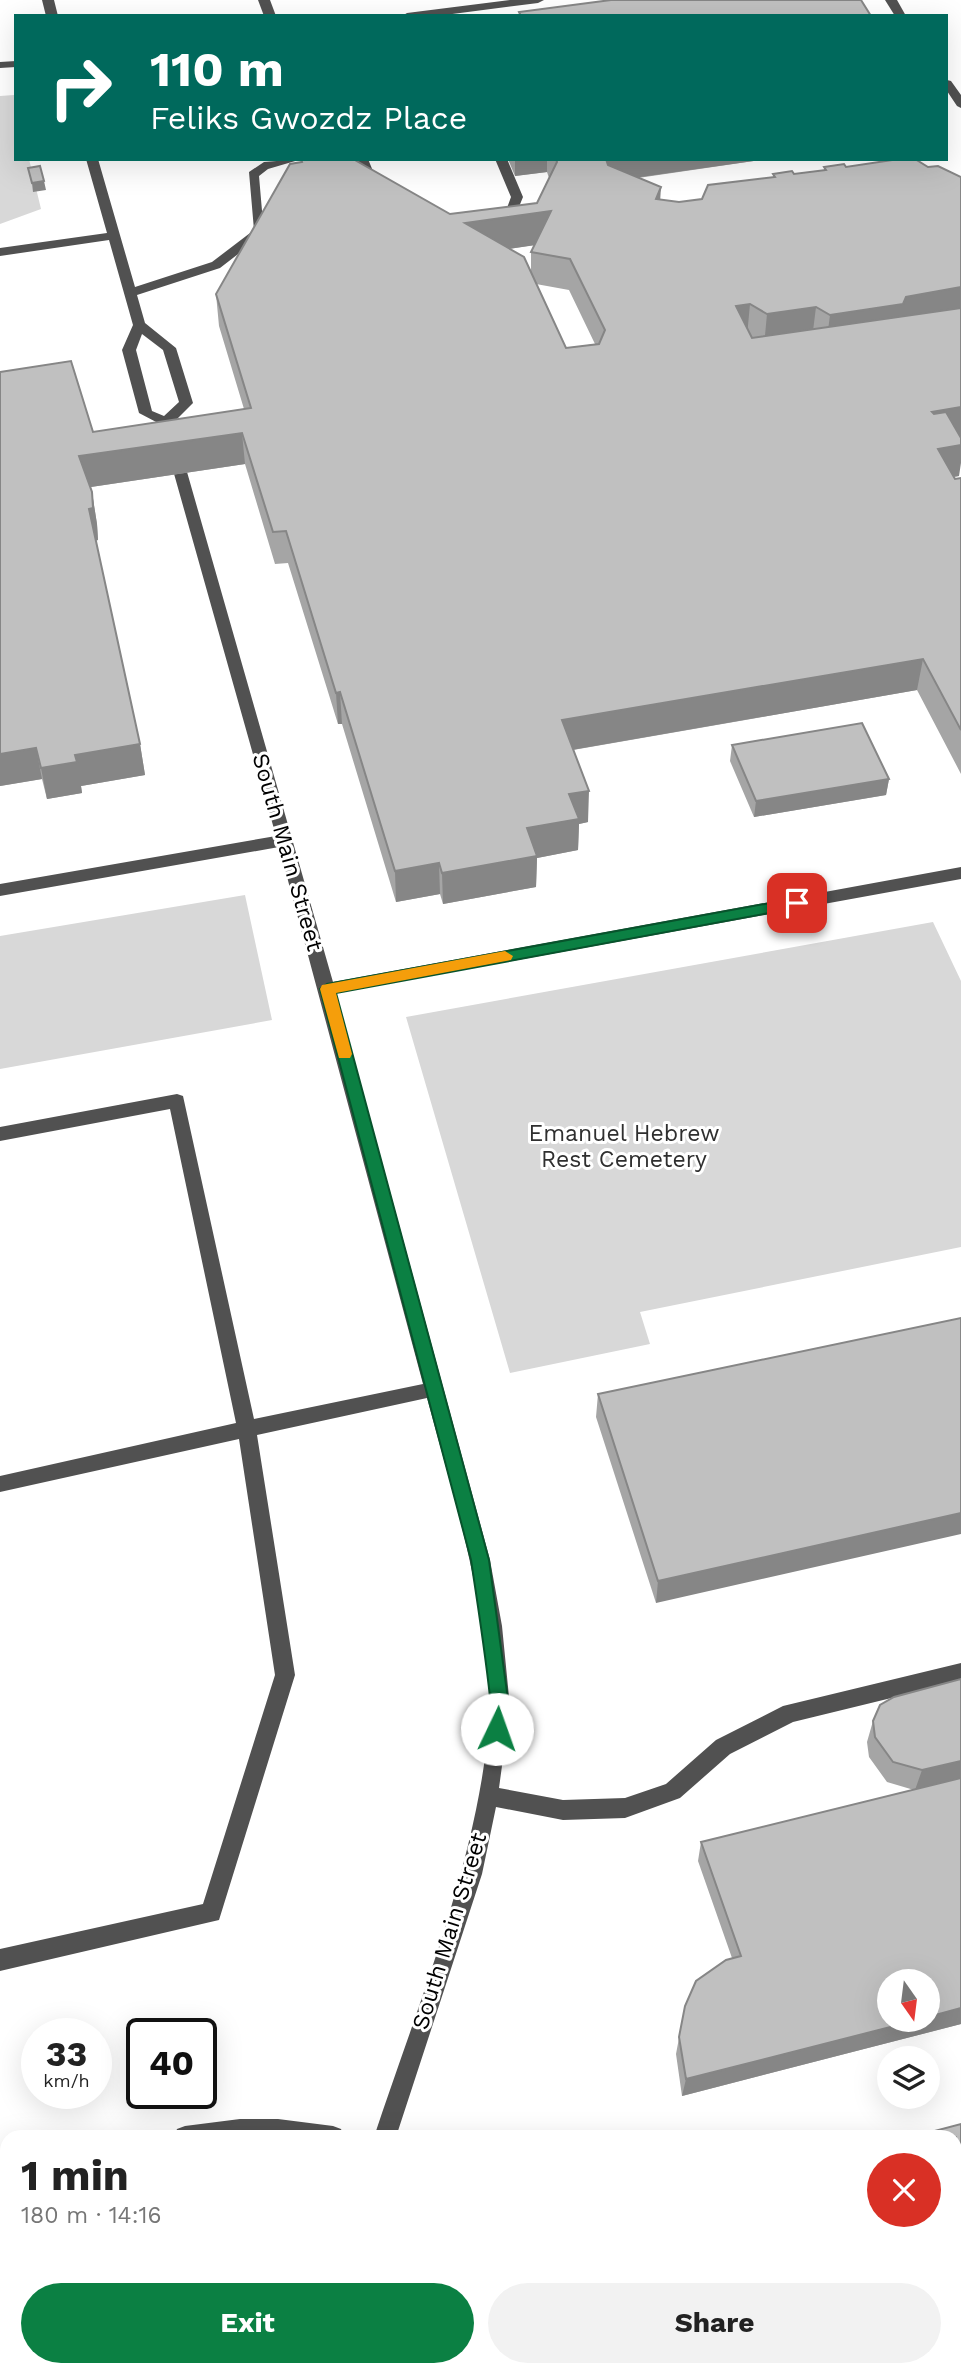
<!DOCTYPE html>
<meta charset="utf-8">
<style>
:root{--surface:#fff;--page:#f2f2f2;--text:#222;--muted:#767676;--accent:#0b8043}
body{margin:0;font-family:"Work Sans",sans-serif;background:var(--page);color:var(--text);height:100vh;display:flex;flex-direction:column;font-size:26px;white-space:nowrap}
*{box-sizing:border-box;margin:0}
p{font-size:23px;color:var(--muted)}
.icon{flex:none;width:38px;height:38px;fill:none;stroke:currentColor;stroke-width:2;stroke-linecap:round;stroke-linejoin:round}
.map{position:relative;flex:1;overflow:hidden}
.sheet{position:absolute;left:0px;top:2130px;width:962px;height:247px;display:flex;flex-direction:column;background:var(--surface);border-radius:21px 21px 0 0;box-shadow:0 7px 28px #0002}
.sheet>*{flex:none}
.top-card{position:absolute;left:14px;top:14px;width:934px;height:147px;border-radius:0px;box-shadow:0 7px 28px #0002;background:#00695c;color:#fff;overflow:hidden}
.needle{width:46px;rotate:166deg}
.controls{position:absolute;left:877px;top:1969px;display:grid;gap:14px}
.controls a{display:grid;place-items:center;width:63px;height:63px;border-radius:50%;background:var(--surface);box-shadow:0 7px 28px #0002;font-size:35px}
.speed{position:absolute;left:21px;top:2018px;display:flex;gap:14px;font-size:35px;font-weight:700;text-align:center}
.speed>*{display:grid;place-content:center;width:91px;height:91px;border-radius:50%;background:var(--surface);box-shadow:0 7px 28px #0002;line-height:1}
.speed small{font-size:18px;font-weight:400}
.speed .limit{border:4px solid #111;border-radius:10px;background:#fff;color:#111}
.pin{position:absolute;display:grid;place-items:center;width:60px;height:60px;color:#fff;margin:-30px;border-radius:14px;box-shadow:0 4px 10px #0006}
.me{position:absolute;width:77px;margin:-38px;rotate:3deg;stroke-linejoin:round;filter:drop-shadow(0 0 5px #0008)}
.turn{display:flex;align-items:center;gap:24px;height:147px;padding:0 21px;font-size:32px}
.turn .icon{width:91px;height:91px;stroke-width:2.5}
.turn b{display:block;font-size:49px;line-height:60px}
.round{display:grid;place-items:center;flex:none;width:74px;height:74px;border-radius:37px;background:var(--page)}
.summary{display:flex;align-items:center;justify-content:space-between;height:119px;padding:0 21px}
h1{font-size:42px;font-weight:700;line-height:52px}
.cta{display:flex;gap:14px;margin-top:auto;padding:14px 21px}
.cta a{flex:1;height:80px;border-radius:42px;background:var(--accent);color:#fff;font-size:28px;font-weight:700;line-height:80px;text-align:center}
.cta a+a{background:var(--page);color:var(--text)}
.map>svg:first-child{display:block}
.green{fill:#d8d8d8}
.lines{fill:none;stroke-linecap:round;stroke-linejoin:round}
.minor{fill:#515151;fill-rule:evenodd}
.wall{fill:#a5a5a5;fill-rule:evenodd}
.shaded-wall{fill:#868686}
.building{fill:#c0c0c0;stroke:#868686;stroke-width:2;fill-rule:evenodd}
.route{fill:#0b8043;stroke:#07532c;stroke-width:2}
.slow{fill:#f59e0b}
.labels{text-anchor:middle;stroke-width:6;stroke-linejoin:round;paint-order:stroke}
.street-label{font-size:23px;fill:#000;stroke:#fff}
.park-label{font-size:23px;fill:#2f2f2f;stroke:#fff}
</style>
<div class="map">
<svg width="961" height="2375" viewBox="0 0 961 2375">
<rect width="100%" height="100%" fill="#fff"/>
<path class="green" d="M14,95L16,159H29L41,209L0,224V96Z
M245,895L272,1020L0,1069V936Z
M933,922L961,981V1247L640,1312L650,1344L510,1373L406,1017Z"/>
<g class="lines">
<path class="minor" d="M42,0H54L58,16H46Z
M258,0H270L276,16H264Z
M510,0H544L538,3L437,16H402L407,13Z
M885,0H897L906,16H895Z
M16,61V67L0,68V62Z
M947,80L951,81L961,95V108L957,106L947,91Z
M86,159H98L135,287L212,262L254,230L249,172L264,162L302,159L268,169L259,176L264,234L220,268L137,295L145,323L176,348L193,403L173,423L333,982L961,867V879L336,993L490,1560L502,1626L510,1707L499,1788L563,1800L625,1798L666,1784L716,1740L783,1706L961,1663V1681L793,1722L730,1754L680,1798L625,1818L563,1820L496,1807L482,1874L396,2137H374C419,2001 481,1853 490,1709C491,1692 487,1673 485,1656C477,1568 450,1484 427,1398L257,1435L295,1675L219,1920L0,1971V1949L203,1904L275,1675L239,1439L0,1492V1476L236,1423L170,1109L0,1141V1127L177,1094L183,1096L254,1419L423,1384L279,847L0,896V884L276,836L160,424L139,413L122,350L133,325L109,240L0,256V248L107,233ZM142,334L163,350L179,402L164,416L152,411L136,350Z
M356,159H368L375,176L383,186L381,189H373L363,177Z
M495,159H507L523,197L512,224L501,228L495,224L503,219L511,197Z
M240,2119H278L333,2126L341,2129L344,2137H174L177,2129L185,2126Z
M7,2166V2188L0,2190V2168Z
M139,2370H163V2375H139Z
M296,2370H320L318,2375H294Z"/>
</g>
<path class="wall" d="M300,159H353L450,214L537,203L549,178L547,172L515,176L508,159H768L638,178L660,200L679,202L702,199L773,177V174H794L824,170V167L959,476L954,477L955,479L961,478V774L917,690L573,750L588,822L579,824L578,850L537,858L536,887L443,904L440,894L396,902L342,724H338L288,563L275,564L245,464L91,487L97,524L98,540L95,541L140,744L145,775L81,786L82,793L47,799L42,779L0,786V372L93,432L244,409L219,326L216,294L301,162ZM534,245L531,252V272L509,249ZM536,284L569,290L595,344L566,348Z
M732,745L889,779L886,795L754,817L730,761Z
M961,1318L656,1603L596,1417L598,1394Z
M961,1679V2024L682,2096L676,2054L685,2006L732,1958L698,1861L701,1842L914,1790L887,1782L869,1757L867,1742L873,1721Z
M776,2370H956L961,2375H777Z"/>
<path class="shaded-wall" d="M515,159H547V172L515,176Z
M581,159H768L556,189Z
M44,181L46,190L33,192L32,183Z
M661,187L659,219L656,199Z
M551,211L550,243L465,255V223Z
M961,287V317L826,346L830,315L906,297Z
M750,304L747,336L736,306Z
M816,307L812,339L764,346L767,314Z
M961,407V438L927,443L932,412Z
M242,433L245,464L84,488L79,456Z
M961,445V463L959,476L932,480L938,449Z
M92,492L97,524L98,540L93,541L89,509Z
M923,659L917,690L560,752L562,720Z
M340,692L342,724H338L336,693Z
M140,744L145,775L81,786L82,793L47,799L41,768L75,755Z
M36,748L42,779L0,786V754Z
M889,779L886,795L754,817L756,801Z
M589,791L588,822L579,824L578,850L537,858L536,887L443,904L442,873L527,828L569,794Z
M439,863L440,894L396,902L395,871Z
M961,1513V1534L656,1603L658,1581Z
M961,1761V1780L915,1790L922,1770Z
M961,2008V2024L682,2096L686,2079L918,2020H928V2017Z"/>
<path class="building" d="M611,0H861L871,16H521L519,12Z
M301,159H353L450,214L537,203L557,162L556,159H606L608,165L661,187L656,199L679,202L702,199L708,185L775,177L773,174L792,171L794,174L826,170L824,167L844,164L846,167L899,159H915L928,167L938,166L961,177V287L906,297L903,304L830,315L816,307L767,314L750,304L736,306L752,338L961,308V407L932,412L934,414L946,412L961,438V445L938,449L955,479L961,478V730L923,659L562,720L589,791L569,794L579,819L527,828L537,856L442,873L439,863L395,871L340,692L336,693L286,531L273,532L242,433L79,456L92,492L93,508L89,509L140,744L75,755L77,762L41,768L36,748L0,754V372L71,361L93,432L251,408L216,294L290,164L302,162ZM551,211L531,252L570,259L605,330L599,344L566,348L524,257L465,223Z
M40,166L44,181L32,183L28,168Z
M862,723L889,779L756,801L732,745Z
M961,1318V1513L658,1581L598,1394Z
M961,1679V1761L922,1770L893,1762L875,1737L873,1721L880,1705L894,1697Z
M961,1778V2008L928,2017V1981H889V2020H918L686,2079L679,2037L685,2006L696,1981L726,1960L741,1956L701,1842Z
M961,2124V2375H787L785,2370H956V2137H912Z"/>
<path class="route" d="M797,898L805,903L802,907L336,993L489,1560L509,1707L503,1735L497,1738L490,1735C485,1724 491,1710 490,1697C485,1651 478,1606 471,1560L320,989L327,984Z"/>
<path class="slow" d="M505,951L513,956L511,960L336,993L352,1054L350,1058H339L320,989L322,985Z"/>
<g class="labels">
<g class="street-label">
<text transform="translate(288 852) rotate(74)" y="8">South Main Street</text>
<text transform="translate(449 1931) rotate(-73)" y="8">South Main Street</text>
</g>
<g class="park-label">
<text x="624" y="1141">Emanuel Hebrew<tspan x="624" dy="26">Rest Cemetery</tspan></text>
</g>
</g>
</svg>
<div class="controls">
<a><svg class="needle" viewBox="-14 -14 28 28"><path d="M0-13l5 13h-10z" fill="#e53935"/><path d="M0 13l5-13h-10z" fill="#767676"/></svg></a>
<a><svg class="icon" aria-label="layers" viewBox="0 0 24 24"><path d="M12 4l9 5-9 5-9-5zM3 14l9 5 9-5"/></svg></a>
</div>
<div class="speed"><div>33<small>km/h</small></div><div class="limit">40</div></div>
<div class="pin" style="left:797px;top:903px;background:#d93025"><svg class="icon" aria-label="arrive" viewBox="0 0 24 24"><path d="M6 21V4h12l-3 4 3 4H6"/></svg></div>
<svg class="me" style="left:497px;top:1729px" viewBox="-20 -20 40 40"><circle r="19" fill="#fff"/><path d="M0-13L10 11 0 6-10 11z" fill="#0b8043"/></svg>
<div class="top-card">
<div class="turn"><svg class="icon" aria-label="right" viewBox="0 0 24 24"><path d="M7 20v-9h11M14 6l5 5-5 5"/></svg><div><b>110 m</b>Feliks Gwozdz Place</div></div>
</div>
<section class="sheet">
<div class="summary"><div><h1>1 min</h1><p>180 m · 14:16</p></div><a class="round" style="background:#d93025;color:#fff"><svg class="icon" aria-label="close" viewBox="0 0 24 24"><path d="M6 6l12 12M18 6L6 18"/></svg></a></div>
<div class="cta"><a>Exit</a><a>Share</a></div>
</section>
</div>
